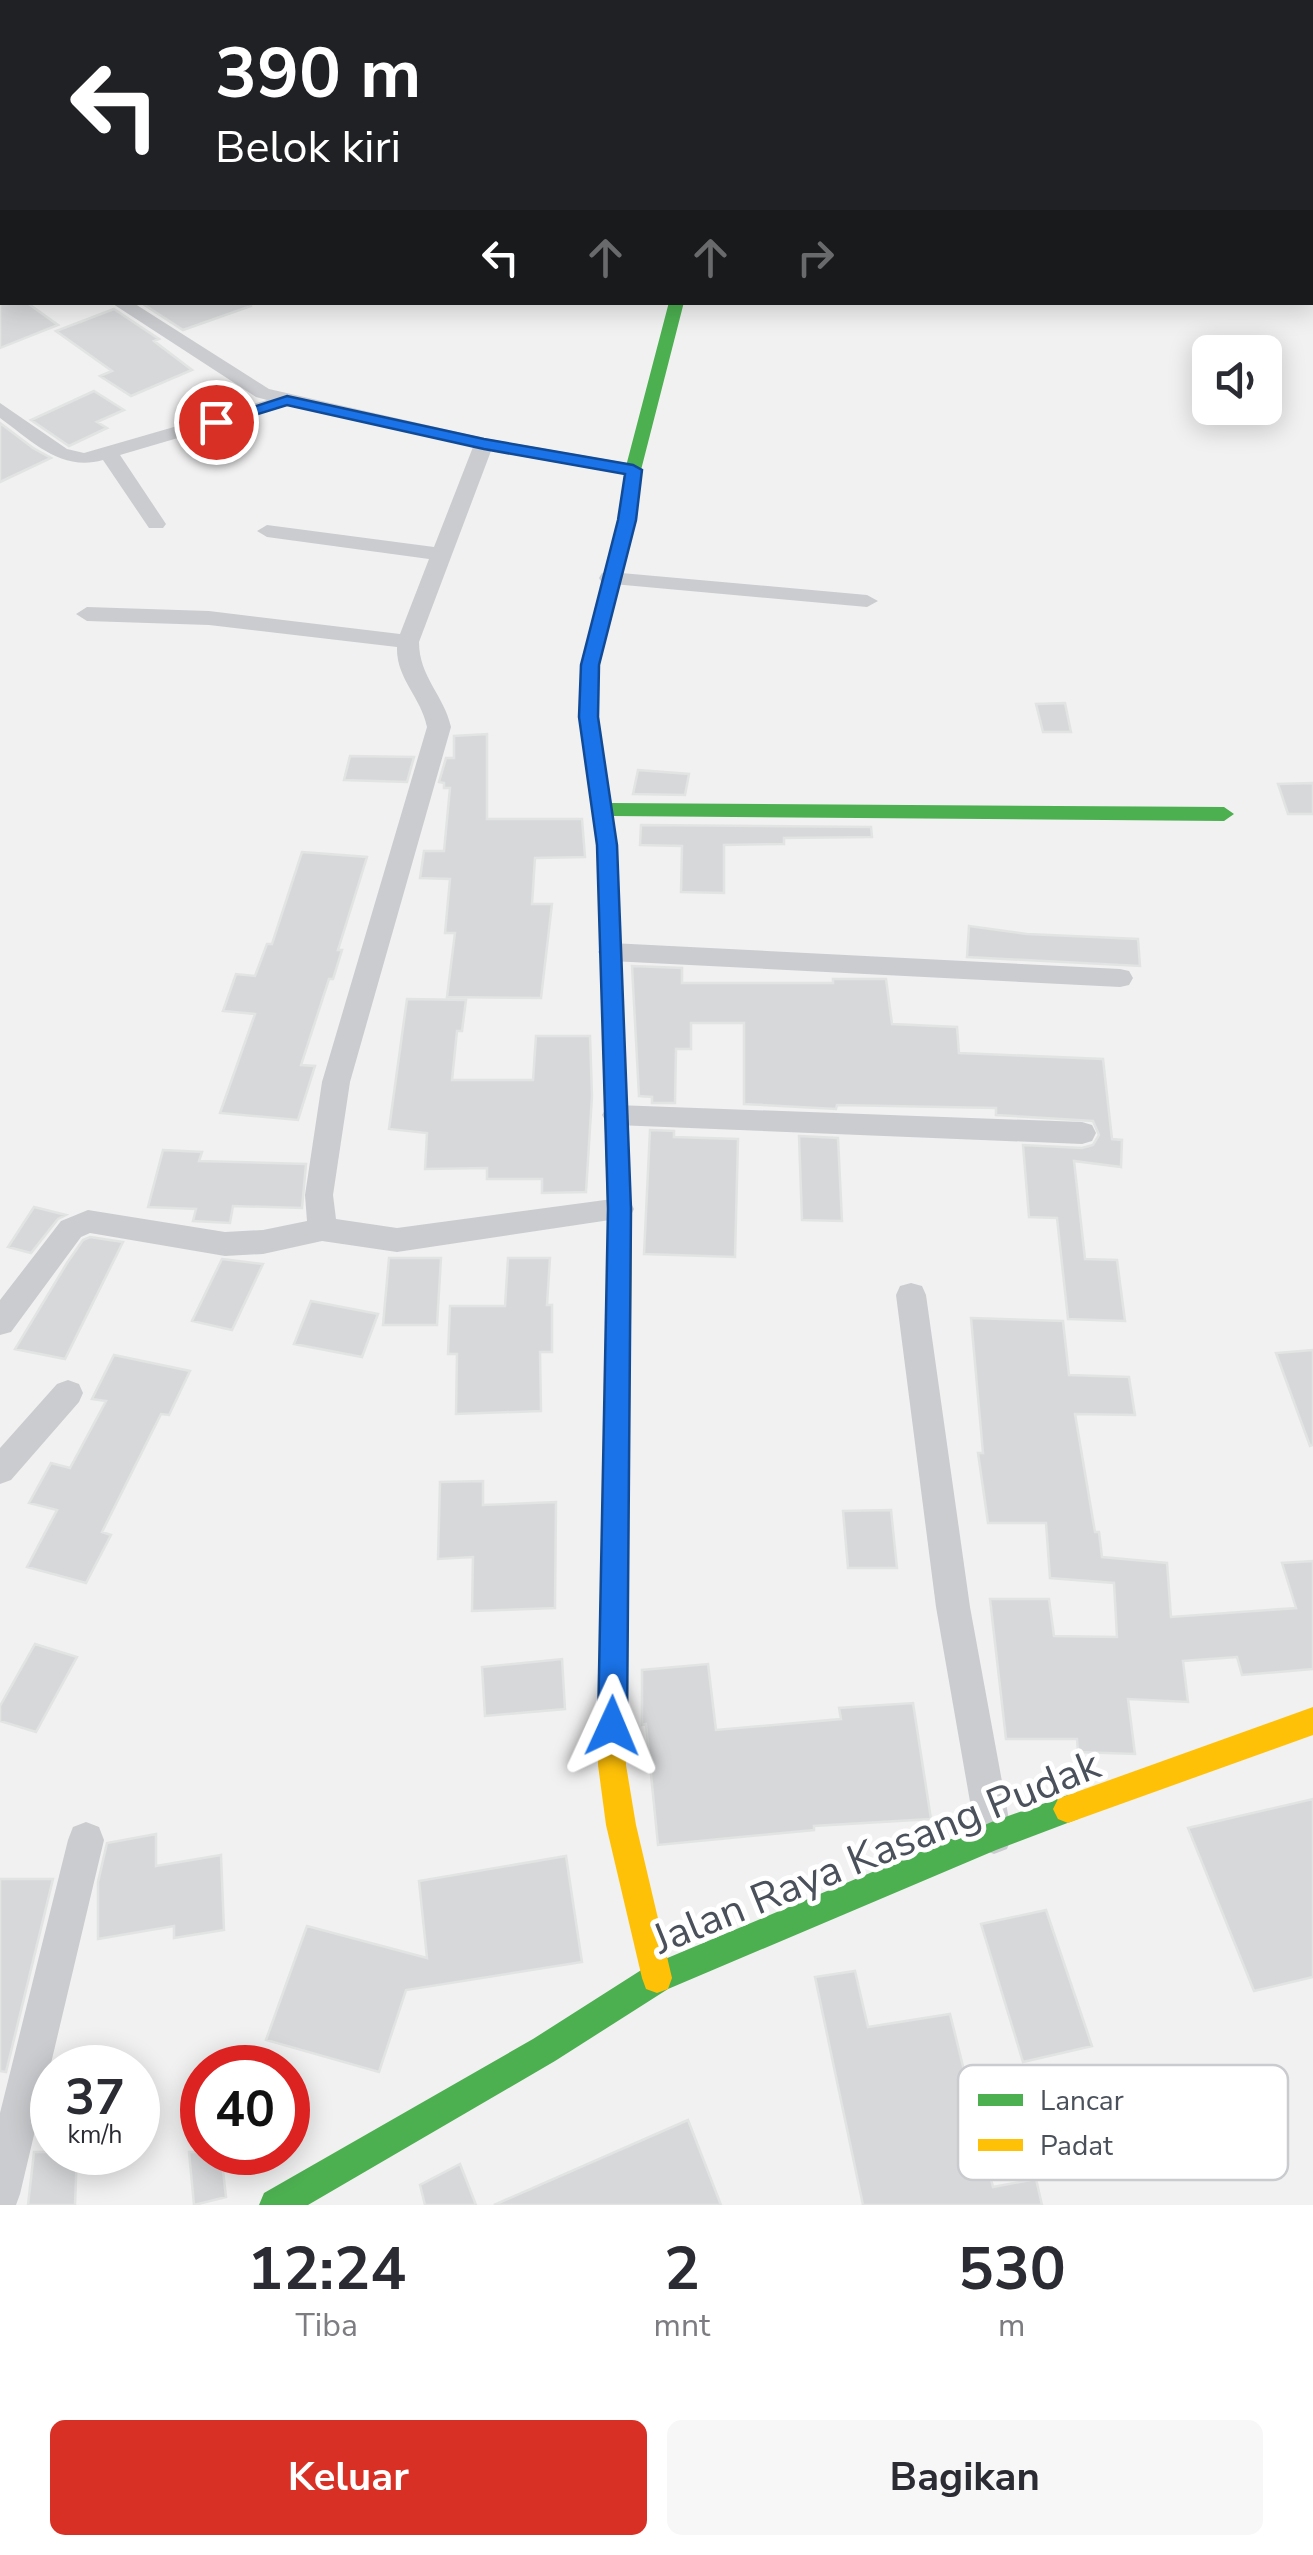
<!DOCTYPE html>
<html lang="id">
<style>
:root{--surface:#fff;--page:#f7f7f7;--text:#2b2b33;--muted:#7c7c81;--accent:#d93025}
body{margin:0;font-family:"Nunito Sans",sans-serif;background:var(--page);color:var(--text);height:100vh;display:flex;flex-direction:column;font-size:38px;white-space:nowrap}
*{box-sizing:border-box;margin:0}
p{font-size:32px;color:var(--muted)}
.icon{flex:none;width:55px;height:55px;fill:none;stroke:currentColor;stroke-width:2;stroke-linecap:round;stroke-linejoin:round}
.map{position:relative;height:2205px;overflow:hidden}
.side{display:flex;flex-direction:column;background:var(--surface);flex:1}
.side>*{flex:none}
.top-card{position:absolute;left:0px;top:0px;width:1315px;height:305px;box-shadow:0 5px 25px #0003;background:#202124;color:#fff;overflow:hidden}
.tools{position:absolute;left:1192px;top:335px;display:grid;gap:20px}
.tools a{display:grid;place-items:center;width:90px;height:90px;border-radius:15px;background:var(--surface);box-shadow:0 5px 25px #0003;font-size:50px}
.speed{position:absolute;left:30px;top:2045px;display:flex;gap:20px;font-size:50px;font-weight:700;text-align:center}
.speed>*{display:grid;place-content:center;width:130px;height:130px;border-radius:50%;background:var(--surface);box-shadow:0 5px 25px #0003;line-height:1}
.speed small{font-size:25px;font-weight:400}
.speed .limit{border:15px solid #d22;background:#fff;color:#111}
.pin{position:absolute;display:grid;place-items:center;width:85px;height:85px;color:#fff;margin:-42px;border:5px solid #fff;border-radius:50%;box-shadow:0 2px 10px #0007}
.me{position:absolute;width:110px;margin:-55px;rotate:1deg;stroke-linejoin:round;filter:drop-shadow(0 0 8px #0008)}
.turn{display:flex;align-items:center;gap:35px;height:210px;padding:0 50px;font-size:45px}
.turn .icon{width:130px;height:130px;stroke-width:2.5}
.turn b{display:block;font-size:70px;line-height:85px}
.lanes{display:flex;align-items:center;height:95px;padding:0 50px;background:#0003;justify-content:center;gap:50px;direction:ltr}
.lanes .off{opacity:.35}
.eta{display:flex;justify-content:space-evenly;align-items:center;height:170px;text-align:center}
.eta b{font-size:60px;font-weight:700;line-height:70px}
.button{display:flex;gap:20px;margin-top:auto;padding:20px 50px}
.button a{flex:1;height:115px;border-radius:15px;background:var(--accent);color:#fff;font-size:40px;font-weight:700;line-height:115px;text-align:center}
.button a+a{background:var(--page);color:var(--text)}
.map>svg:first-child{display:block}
.building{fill:#d7d8da;stroke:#e2e3e3;stroke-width:2.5}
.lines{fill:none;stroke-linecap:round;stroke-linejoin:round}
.street{fill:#cbcccf;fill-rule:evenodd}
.fast{fill:#4caf50;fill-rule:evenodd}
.slow{fill:#ffc107;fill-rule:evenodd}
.route{fill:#1a73e8;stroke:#114b97;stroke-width:2.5}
.labels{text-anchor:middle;stroke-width:10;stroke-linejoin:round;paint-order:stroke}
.near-street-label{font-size:42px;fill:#4a515b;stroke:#fff}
.key{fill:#fff;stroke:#c9cbce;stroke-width:2.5}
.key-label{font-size:28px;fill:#4a515b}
</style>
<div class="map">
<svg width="1313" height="2205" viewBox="0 0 1313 2205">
<rect width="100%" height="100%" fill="#f1f1f1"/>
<path class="building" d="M0,302H26L58,325L0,348Z
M140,302H250L251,306L183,330Z
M114,309L159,339L154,341L192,370L131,396L100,376L112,371L56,331Z
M94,391L124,410L97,422L107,428L69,446L31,420Z
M0,423L33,448L51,458L0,482Z
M1065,703L1071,732H1043L1036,704Z
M487,734V819H582L585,857L535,858L532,904H552L541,998L447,997L455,933H445L450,879L420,878L424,851H444L450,788H444V783L439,782L446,758H454V736Z
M350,756L414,757L407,782L344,780Z
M638,770L689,774L685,795L633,794Z
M1313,783V814H1288L1278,784Z
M641,825L871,827L872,837L784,838V844L724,845V893L681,892L682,846L640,845Z
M302,852L367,857L338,950H342L333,979H329L301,1065L315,1066L298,1120L220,1113L255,1014L223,1011L236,974L255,976L267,944H272Z
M969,926L1027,934L1138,939L1140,966L967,957Z
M632,966L682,968V983H833V979H886L892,1024L957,1027L959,1053L1103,1059L1112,1139L1122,1140L1121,1167L1074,1161L1085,1259L1117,1260L1125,1321L1068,1319L1057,1218L1029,1217L1023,1145L1082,1148L1093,1145L1099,1135L1093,1121L996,1115V1108L837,1105L836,1109L744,1104V1023H691V1049H676L675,1103H652V1097L639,1096Z
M407,999L466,1000L462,1031H457L452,1080H533L536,1036H590L592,1096L586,1192L542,1193V1179H487V1168L425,1169L427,1133L389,1129Z
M650,1130L674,1131V1137L738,1139L735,1257L644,1254Z
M799,1136L838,1138L842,1221L802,1220Z
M163,1150L202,1152L199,1161L306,1164L302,1208L233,1206L230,1223L193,1221L196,1209L148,1207Z
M34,1207L66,1215L58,1219L31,1253L8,1247Z
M90,1237L123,1242L65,1359L15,1349L67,1263L83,1240Z
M389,1258H441L437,1325H383Z
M508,1258H550L547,1305H552V1352H540L541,1411L456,1414L457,1354H448L450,1306H505Z
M222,1259L263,1264L232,1330L192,1321Z
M311,1301L378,1314L362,1357L294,1344Z
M971,1318L1063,1321L1069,1375L1129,1377L1135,1415L1075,1414L1095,1532H1099L1102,1557L1167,1563L1171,1617L1296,1608L1282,1563L1313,1561V1669L1242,1675L1237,1657L1183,1661L1188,1702L1128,1699L1135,1754L1078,1752L1077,1739H1006L990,1599H1049L1054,1636L1117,1637L1114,1583L1050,1578L1046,1523H988L978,1453H983Z
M1313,1350V1445L1310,1446L1276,1353Z
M114,1355L190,1371L169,1415L161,1414L102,1532L111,1535L86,1583L27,1567L57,1510L29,1503L51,1463L70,1468L106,1401L92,1399Z
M483,1481V1505L556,1502L555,1608L472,1611L473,1557L438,1559L440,1482Z
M891,1510L897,1568H848L843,1511Z
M35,1644L77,1657L36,1732L0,1721V1706Z
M562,1659L565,1709L485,1716L482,1667Z
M708,1664L716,1730L841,1719L839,1708L913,1703L931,1819L814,1826V1830L658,1845L646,1724L642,1725V1670Z
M1313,1799V1977L1254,1991L1188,1828Z
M156,1834V1866L221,1855L224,1930L174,1938V1926L98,1939V1882L107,1843Z
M566,1856L582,1962L406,1990L379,2072L266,2040L307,1926L427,1958L419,1881Z
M0,1879H53L6,2072L0,2071Z
M1046,1910L1092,2046L1023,2062L981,1924Z
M855,1971L868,2027L950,2014L993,2187L1036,2179L1042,2205H863L815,1977Z
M688,2120L721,2205H494Z
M34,2152H77L75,2205H28Z
M189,2152H221L226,2197L194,2205Z
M460,2164L476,2205H425L420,2185Z"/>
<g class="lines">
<path class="street" d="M272,0H303L304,2H274Z
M666,0H680V2H666Z
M1108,0H1124L1125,2H1110Z
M1312,3H1313V11H1312Z
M1312,60H1313V70H1312Z
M0,80L2,81V91L0,90Z
M1312,105H1313V115H1312Z
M2,133V144L0,145V134Z
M0,160H2V170H0Z
M0,225H2V237H0Z
M110,302H132L269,389L484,438L633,464L643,470L633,476L491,451L419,642C419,677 444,695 451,727L350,1082L333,1195L336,1219L397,1228L620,1198L630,1201L634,1209L630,1217L397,1252L322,1241L263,1254L225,1256L90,1233L81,1237L11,1332L0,1335V1300L61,1221L88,1210L225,1232L263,1230L307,1221L305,1195L322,1082L427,727C421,697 396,679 397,647L209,625L87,621L76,614L87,607L209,611L400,634L429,559L267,537L257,531L267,525L434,547L473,447L290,405L120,455L166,524L163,528H149L103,460C61,472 32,441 0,418V403L67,449L84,453L267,400L256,397Z
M610,572L867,595L878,601L867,607L602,583L599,578L602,573Z
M611,943L1120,969L1129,971L1133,978L1129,985L1120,987L611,961L602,958L598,952L602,946Z
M616,1105L1082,1122L1092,1125L1096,1133L1092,1141L1082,1144L616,1125L606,1122L602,1115L606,1108Z
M911,1283L922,1286L926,1295L970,1607L1012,1836L1007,1849L994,1854L981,1849L976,1836L936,1607L896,1295L900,1286Z
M68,1380L79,1384L83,1393L79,1402L11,1480L0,1484V1448L57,1384Z
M86,1822L99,1827L104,1840L20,2194L16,2205H0V2113L68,1840L73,1827Z"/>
<path class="fast" d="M669,302H684L641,470L635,519L599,665L597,717L611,803L1224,807L1234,814L1224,821L612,816L617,845L632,1241L628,1248H612L608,1241L597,845L579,717L581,665L619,519L625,470Z
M1068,1795L1078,1799L1083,1809L1078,1819L996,1850L668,1989L555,2061L308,2205H259L264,2193L533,2039L646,1967L994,1821Z"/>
<path class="slow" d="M620,1231L628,1234L632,1241L626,1765L636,1825L672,1978L668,1989L657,1993L646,1989L642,1978L606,1825L598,1765L608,1241L612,1234Z
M1313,1707V1735L1068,1823L1058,1819L1053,1809L1058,1799L1068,1795Z"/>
</g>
<path class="route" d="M287,396L484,439L633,465L642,470L636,520L599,665L598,717L617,845L631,1209L627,1726L623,1735L612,1739L602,1735L598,1726L608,1209L597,845L579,717L581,665L618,520L625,474L484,449L287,405L216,427L207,422Z"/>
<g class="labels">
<g class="near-street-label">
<text transform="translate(876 1851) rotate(-22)" y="15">Jalan Raya Kasang Pudak</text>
</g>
</g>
<rect x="958" y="2065" width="330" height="115" rx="15" class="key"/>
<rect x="978" y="2094" width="45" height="12" fill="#4caf50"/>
<rect x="978" y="2139" width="45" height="12" fill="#ffc107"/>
<g class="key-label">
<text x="1040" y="2110">Lancar</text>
<text x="1040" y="2155">Padat</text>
</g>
</svg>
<div class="tools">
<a><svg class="icon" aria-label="sound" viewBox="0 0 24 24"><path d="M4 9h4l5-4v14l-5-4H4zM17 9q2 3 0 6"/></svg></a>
</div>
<div class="speed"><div>37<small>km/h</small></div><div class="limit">40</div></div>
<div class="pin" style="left:216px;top:422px;background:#d93025"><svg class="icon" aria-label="arrive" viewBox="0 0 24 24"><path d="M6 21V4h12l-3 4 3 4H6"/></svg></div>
<svg class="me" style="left:612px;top:1726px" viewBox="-20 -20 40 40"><path d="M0-17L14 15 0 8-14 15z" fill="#1a73e8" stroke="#fff" stroke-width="4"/></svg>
<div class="top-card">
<div class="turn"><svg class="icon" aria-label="left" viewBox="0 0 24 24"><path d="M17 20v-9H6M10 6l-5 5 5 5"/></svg><div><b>390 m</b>Belok kiri</div></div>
<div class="lanes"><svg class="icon" aria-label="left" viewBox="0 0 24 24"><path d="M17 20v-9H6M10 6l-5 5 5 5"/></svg><svg class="icon off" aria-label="ahead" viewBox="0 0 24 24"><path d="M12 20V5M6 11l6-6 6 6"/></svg><svg class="icon off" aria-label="ahead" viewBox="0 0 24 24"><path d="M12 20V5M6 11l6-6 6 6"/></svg><svg class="icon off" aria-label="right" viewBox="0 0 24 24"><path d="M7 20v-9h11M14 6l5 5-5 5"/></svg></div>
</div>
</div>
<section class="side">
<div class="eta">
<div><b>12:24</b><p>Tiba</p></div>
<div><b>2</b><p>mnt</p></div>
<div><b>530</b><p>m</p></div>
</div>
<div class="button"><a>Keluar</a><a>Bagikan</a></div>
</section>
